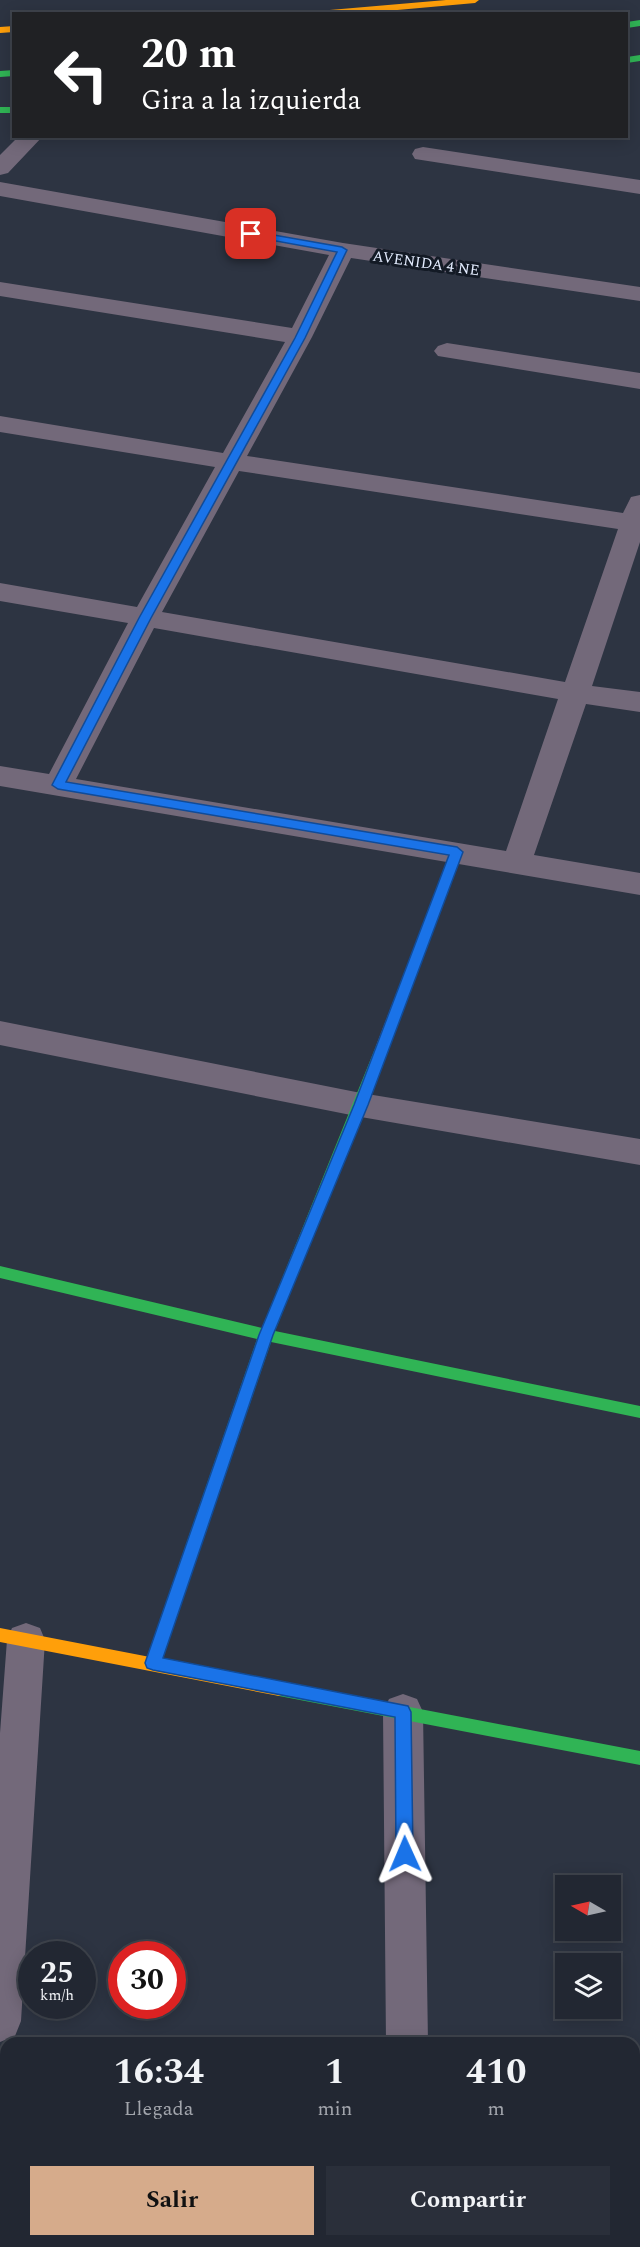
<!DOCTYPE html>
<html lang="es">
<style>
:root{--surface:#222732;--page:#2a2f3a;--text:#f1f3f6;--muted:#a2a5ac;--line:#3f444d;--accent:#d6ab8b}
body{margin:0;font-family:Spectral,serif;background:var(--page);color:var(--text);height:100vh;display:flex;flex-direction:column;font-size:22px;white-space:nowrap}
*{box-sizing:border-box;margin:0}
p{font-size:20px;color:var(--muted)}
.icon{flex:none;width:33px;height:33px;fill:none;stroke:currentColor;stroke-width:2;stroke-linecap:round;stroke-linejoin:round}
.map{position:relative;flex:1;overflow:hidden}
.drawer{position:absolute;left:0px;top:2037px;width:640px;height:210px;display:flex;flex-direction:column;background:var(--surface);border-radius:18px 18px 0 0;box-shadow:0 3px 15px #0003,0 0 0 2px var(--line)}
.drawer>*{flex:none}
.hud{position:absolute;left:12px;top:12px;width:616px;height:126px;border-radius:0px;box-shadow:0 3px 15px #0003,0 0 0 2px var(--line);background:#202124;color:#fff;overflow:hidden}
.needle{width:39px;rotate:279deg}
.tools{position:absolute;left:555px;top:1875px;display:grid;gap:12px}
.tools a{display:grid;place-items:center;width:66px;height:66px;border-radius:0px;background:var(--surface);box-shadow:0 3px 15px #0003,0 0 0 2px var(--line);font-size:30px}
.speed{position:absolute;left:18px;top:1941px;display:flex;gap:12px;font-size:30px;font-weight:700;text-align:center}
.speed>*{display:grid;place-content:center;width:78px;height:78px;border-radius:50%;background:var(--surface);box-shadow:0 3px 15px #0003,0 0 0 2px var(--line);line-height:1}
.speed small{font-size:15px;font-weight:400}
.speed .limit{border:9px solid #d22;background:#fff;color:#111}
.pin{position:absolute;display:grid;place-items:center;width:51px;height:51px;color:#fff;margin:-26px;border-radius:12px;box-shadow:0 3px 9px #0006}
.me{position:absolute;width:66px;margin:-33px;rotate:359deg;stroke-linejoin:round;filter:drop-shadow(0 0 4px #0008)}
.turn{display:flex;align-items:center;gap:21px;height:126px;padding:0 30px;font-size:27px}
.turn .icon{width:78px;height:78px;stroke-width:2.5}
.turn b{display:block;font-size:42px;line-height:51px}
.eta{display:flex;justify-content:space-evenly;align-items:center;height:102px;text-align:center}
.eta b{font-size:36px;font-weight:700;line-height:42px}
.button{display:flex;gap:12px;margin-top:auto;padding:12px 30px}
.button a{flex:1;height:69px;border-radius:0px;background:var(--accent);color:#111;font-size:24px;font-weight:700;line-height:69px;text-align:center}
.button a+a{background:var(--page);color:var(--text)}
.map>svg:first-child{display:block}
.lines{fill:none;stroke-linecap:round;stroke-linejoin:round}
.street{fill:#73697a;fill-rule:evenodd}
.fast{fill:#30b455;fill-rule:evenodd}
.slow{fill:#ff9f0a;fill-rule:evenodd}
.route{fill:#1a73e8;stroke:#114b97;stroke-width:1.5}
.labels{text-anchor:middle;stroke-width:6;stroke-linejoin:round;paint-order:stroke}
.far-street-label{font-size:15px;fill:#e4edff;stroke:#131a25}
</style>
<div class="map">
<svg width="640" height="2247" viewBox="0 0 640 2247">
<rect width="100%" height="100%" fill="#2d3442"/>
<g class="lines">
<path class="street" d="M19,136H43L8,173L0,175V155Z
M423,147L640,180V194L415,159L412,154L415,149Z
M0,182L343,243L640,287V301L351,258L312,337L247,456L623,513L631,497L640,495V542L592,686L640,692V712L586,704L534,855L640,873V895L0,786V766L49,774L128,623L0,601V583L137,607L215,467L0,432V416L223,453L285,342L0,296V282L292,328L329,255L0,196ZM239,471L618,529L565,682L162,612ZM154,628L558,699L506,851L76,779Z
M447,343L640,373V389L438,356L434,351L438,346Z
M0,1021L361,1093L640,1139V1165L361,1117L0,1045Z
M26,1623L40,1628L45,1640L21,2021L15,2036L0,2042V1733L7,1640L12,1628Z
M403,1694L417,1699L423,1712L428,2043H386L383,1712L389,1699Z
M634,2176H640V2220H634Z
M0,2198H6V2241H9L0,2242Z"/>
<path class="fast" d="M640,20V26L627,28V22Z
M640,55V61L627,63V57Z
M14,70V76L0,77V71Z
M0,107H14V113H0Z
M383,1041L390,1046L275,1331L640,1406V1418L271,1342L161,1663L159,1668L153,1670L147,1668L145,1663L257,1339L0,1278V1266L262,1328L376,1046Z
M279,1682L640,1751V1765L279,1696L273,1694L271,1689L273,1684Z"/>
<path class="slow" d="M446,0H479L475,3L353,14H314L318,11Z
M14,26V32L0,33V27Z
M457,848L463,852L390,1046L388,1049H378L376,1046L451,852Z
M0,1628L279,1682L285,1684L287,1689L285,1694L279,1696L0,1642Z"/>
</g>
<path class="route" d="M251,231L342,247L347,250L305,338L151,618L66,782L457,847L463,852L368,1105L273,1335L163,1658L408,1706L411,1712L413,1854L410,1859L405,1861L399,1859L396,1854L395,1717L153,1670L147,1668L145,1663L259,1335L354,1105L449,855L58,789L52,785L139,618L295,338L337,252L248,236V232Z"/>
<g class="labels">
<g class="far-street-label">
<text transform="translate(426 263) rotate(8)" y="5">AVENIDA 4 NE</text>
</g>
</g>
</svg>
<div class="tools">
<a><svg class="needle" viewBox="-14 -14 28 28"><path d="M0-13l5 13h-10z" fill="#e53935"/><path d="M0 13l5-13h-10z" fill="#a2a5ac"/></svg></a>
<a><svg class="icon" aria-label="layers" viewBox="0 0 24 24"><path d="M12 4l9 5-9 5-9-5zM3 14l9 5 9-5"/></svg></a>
</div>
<div class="speed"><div>25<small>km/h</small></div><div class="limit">30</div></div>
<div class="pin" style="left:251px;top:234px;background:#d93025"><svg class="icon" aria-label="arrive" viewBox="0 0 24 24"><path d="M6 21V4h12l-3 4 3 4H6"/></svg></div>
<svg class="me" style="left:405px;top:1854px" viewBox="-20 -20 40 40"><path d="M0-17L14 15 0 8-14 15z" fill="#1a73e8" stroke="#fff" stroke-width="4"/></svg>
<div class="hud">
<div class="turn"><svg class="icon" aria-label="left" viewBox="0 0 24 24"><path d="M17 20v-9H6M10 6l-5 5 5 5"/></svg><div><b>20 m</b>Gira a la izquierda</div></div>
</div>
<section class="drawer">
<div class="eta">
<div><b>16:34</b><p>Llegada</p></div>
<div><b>1</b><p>min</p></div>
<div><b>410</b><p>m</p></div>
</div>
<div class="button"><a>Salir</a><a>Compartir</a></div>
</section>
</div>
